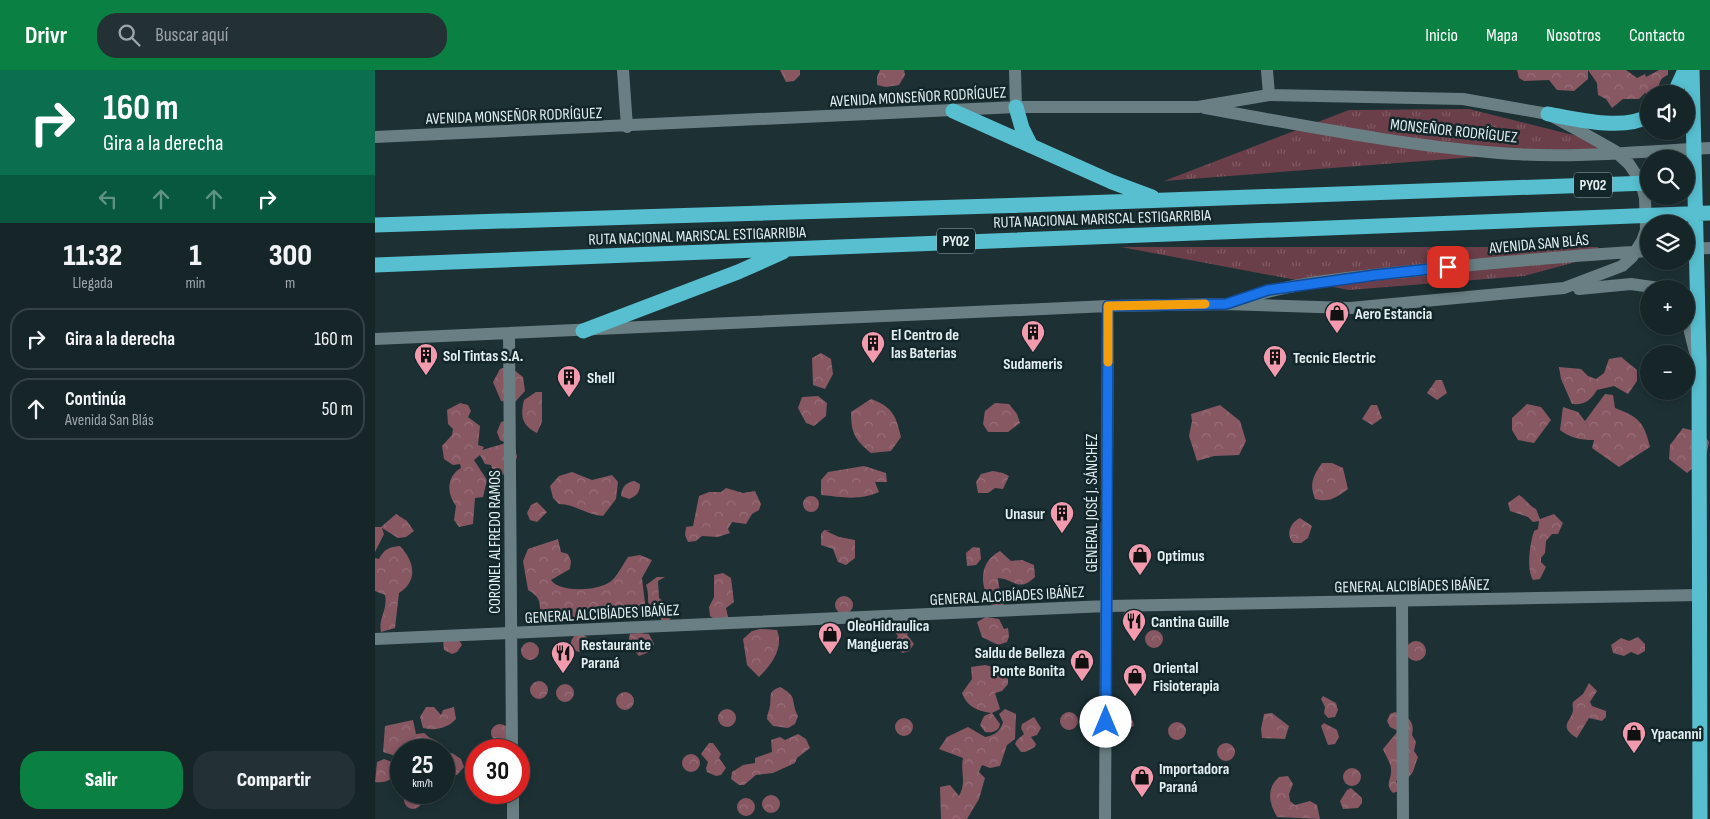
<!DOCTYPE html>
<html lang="es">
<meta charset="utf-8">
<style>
:root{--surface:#162528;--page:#233134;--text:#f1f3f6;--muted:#9ea5a8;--line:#354245;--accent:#0b8043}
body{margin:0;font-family:"Sofia Sans Condensed",sans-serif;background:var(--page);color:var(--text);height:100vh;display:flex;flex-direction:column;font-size:19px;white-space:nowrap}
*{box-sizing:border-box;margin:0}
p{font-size:16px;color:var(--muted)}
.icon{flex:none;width:28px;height:28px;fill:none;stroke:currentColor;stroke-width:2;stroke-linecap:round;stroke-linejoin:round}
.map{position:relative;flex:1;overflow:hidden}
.panel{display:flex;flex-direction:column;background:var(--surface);width:375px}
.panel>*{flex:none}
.guide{background:#0b6e4f;color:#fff;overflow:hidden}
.controls{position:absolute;left:1265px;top:15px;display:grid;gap:10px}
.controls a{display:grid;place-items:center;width:55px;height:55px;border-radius:50%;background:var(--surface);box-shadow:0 2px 8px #0003,0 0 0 1px var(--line);font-size:25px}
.speed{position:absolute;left:15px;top:669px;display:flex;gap:10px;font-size:25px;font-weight:700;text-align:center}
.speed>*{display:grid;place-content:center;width:65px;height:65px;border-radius:50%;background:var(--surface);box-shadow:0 2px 8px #0003,0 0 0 1px var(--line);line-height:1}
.speed small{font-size:12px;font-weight:400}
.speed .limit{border:8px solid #d22;background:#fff;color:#111}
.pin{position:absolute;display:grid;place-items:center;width:42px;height:42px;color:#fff;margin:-21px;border-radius:10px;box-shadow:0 2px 8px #0006}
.me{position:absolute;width:55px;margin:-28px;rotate:0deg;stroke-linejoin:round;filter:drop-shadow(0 0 4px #0008)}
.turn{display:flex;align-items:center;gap:18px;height:105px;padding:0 20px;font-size:22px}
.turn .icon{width:65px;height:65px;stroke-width:2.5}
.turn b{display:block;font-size:35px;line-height:42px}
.lanes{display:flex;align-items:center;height:48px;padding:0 20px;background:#0003;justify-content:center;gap:25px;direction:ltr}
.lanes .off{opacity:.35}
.eta{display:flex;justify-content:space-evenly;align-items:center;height:85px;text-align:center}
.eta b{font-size:30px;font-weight:800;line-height:35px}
.action{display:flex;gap:10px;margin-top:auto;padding:10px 20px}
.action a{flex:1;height:58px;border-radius:20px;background:var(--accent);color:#fff;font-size:20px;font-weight:800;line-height:58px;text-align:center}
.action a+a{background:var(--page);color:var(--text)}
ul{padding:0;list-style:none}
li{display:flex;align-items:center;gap:15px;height:62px;margin:0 10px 8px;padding:0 10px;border:2px solid var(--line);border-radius:20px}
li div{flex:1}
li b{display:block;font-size:19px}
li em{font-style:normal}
header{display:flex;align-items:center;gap:30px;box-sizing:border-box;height:70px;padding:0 25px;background:var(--accent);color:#fff}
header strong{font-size:24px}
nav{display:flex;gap:28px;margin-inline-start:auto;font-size:18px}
.search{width:350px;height:45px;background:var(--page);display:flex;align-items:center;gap:12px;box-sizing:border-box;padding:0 18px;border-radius:20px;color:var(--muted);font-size:19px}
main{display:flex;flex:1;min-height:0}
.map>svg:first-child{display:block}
.forest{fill:url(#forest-crowns)}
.park{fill:url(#park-tufts)}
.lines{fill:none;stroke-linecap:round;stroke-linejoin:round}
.minor{stroke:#697f83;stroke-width:12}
.highway{stroke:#57bfd0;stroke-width:15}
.route-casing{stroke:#114b97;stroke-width:12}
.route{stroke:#1a73e8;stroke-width:9}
.slow{stroke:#f59e0b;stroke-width:9}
.labels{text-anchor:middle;stroke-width:5;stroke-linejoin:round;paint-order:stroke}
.shield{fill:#13272b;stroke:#a4b2b5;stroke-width:1}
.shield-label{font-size:15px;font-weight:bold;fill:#e2eef0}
.street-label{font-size:16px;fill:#e2eef0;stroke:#13272b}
.poi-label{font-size:16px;font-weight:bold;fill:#e2eef0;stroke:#13272b;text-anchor:start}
</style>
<header>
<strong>Drivr</strong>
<div class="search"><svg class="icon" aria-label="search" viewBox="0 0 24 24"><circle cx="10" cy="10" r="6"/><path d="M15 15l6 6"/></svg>Buscar aquí</div>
<nav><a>Inicio</a><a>Mapa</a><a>Nosotros</a><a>Contacto</a></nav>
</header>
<main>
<section class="panel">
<div class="guide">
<div class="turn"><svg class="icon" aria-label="right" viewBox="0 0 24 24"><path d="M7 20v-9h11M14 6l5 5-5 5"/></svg><div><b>160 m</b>Gira a la derecha</div></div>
<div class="lanes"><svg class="icon off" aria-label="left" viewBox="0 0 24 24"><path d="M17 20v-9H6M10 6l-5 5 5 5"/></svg><svg class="icon off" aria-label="ahead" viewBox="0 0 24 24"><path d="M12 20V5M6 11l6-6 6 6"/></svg><svg class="icon off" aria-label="ahead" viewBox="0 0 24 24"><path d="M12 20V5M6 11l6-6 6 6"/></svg><svg class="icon" aria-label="right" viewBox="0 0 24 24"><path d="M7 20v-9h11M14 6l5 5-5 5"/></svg></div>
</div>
<div class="eta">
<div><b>11:32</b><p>Llegada</p></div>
<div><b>1</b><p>min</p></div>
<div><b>300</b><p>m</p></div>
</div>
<ul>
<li><svg class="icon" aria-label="right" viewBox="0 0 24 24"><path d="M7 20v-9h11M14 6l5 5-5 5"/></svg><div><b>Gira a la derecha</b></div><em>160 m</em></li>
<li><svg class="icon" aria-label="ahead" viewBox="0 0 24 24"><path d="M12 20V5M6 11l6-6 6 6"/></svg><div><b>Continúa</b><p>Avenida San Blás</p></div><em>50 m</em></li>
</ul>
<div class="action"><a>Salir</a><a>Compartir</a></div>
</section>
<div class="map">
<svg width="1335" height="749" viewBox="0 0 1335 749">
<defs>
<pattern id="forest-crowns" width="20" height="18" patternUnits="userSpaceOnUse" patternTransform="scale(1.25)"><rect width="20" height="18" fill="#875762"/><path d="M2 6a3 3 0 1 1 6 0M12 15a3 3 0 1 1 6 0" fill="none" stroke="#986f79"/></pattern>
<pattern id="park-tufts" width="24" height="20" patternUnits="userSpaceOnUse" patternTransform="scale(1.25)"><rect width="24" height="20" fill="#6b3f49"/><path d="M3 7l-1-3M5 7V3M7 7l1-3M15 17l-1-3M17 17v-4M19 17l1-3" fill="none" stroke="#805b64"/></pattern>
</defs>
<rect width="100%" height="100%" fill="#1d3135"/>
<path class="forest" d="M405,0H425V5L419,11L411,12Z
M505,0H529L530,5L524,15L511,17L502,15V7Z
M1142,0H1251L1262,8L1270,4L1271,7L1284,0H1293V5C1282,9 1286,16 1280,24L1274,25L1270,23L1264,29H1248L1237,38L1231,29L1223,25L1222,13L1213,0V9L1199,21L1182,20L1174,10L1149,11L1144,8Z
M446,283L456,289L458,304L450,319L438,315L437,288Z
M1246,287L1262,300V311L1253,324L1239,316L1222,320C1215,331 1210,335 1197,334L1186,309L1184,297L1206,299L1213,306L1221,309L1229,303L1234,289Z
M134,296L148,307L150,321L139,333L126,331L118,312L125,299Z
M1061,310H1067L1072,323L1062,330L1052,323Z
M161,322H167V352L162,363C147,356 145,346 149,330Z
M1230,324L1238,325L1240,338C1264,347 1269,352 1275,377L1244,397L1217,378L1219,370C1205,370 1196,368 1185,360L1188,337L1203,342L1210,351Z
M443,326L452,333L451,346L439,356L431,353L423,338L427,327Z
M496,329C518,337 521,346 526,367L516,381L496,383C480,370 476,363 476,342Z
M85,333L93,335L96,341L93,347L105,356L103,375L109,377L107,380L131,373L125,370L122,362L126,352L134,350L142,387L135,404L119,405L116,395L110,394L105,385L99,390L112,410L108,427L100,428L98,454L84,457L79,450L81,436C71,423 72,406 86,398L85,394L78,395L69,389L67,376L77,365L78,359L73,354L72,340Z
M620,333L634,334L642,344L645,353L633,362H613L608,354L610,341Z
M1152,334L1166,337L1176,350L1159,373L1143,370L1137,360V348Z
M845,335L865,351L871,371L864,385L839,386L822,391L814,366L817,351L816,344Z
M996,335H1002L1007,348L997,355L987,349Z
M1308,358L1327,363L1334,372L1331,386L1312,403L1294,389L1295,375Z
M947,393H957L968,398L973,419C962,427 955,433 940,429C934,414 938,406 947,393Z
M489,396L511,403L512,412H500L504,422C483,431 467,427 446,425V410L453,402Z
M618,401L628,403L634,406L628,419L620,418L613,423H603L601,412L606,404Z
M197,402L217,410L237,405L243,412L241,429L228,446C212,445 199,434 184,434L178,428L175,416L184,406Z
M259,411L265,414C265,422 262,426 254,429L246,426C247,417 250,413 259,411Z
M351,418L368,423L380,421L386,434L384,440L377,444L371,454L357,452L353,459L355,463L343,467L327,466L321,471L313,472L310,465L311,457L318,456L324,426L334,422H346Z
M1144,425C1151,429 1154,436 1161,439L1165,449L1179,444L1188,453L1183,464H1177L1171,471L1170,483L1166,488V492L1171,497L1165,509L1158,510C1151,499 1155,473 1159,461L1163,459L1164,451L1158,452L1153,447L1135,441L1133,433Z
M428 434a8 8 0 1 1 16 0a8 8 0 1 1-16 0Z
M162,432L172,442L162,452L155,450L152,443L156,435Z
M21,444L32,451L39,461L31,467L23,468L7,458L9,464L0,482V457H6Z
M925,448L937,456L933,468L926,473H918C910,464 916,452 925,448Z
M449,460L457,461H451L464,467L480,470V488L471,495L463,492L458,479L446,475V464Z
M183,469L186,482L193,484L196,491L195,499L176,510C185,523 222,521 235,512C242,507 248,494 253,487L265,485L277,490L267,508L271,542L251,548L228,546L169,552C161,538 171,530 153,520L148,491L153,479Z
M25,476C39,491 44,510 24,523L20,558L6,562C3,548 13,540 10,525L0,521V488L4,489C9,479 14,477 25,476Z
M598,477L605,478L606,489L601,495L592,496L591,483Z
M625,481L636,491L647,490L659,495L660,507C643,523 640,509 623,508L625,524L629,528V536L618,537C605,518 602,493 625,481Z
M348,503L356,508L359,532L351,538L353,547L346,554L335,546L334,537L339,527V505Z
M282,507H290L283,511L284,528L292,534L296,548L293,551L287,552L284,544C268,540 276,527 271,515Z
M460 535a9 9 0 1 1 18 0a9 9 0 1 1-18 0Z
M760,533L768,544C766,551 760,552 753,551L748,544Z
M529,547L537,558L532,565L539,574L534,581L528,583L520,579L518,575L523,566L517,558L521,550Z
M611,547L624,549L629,559L633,558L634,566L632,572L623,575L607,567L602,552Z
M385,559L402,560C409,578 397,594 384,607L372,595L368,569L377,561Z
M770 569a9 9 0 1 1 18 0a9 9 0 1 1-18 0Z
M263,563L274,564L279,574L274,582L264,586L253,573L255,564Z
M196 573a9 9 0 1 1 18 0a9 9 0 1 1-18 0Z
M1263,567L1270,574V581L1263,585L1256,582L1249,586L1238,583L1236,575L1246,568L1254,571Z
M84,570L87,575L82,582L77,584L69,580L68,571Z
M1031 581a10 10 0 1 1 20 0a10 10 0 1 1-20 0Z
M146 581a9 9 0 1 1 18 0a9 9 0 1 1-18 0Z
M610,595L626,599L633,607V614L627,621L620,623L625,639L617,643L625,654C624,662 616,663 610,662L605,655L609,646L616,643C603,641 592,637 587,623L597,609L596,597Z
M155 620a9 9 0 1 1 18 0a9 9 0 1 1-18 0Z
M1214,613L1222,621L1215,632L1217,636L1231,641V647L1227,651L1214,648L1202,668C1182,656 1197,651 1198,640C1198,637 1197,635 1198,632L1208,624Z
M181 623a9 9 0 1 1 18 0a9 9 0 1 1-18 0Z
M405,617C424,627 415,631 423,646L420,654L413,658L398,656L392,649C392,644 394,641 395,636C397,625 392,622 405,617Z
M241 631a9 9 0 1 1 18 0a9 9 0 1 1-18 0Z
M948,626L961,633L963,640L960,647L953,648L949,643L950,637L946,629Z
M51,637H59L66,645L68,640L79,637L81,649C73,658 60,661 48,658L45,647Z
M743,638H747L750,647L758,651L759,656L750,659L741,654L737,645Z
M343 648a9 9 0 1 1 18 0a9 9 0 1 1-18 0Z
M630,639L641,644L640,669L632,675L625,696L615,698L607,695L604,702L610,708L604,729L592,749H566L565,717L575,715L584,726C592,712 585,702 588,688L564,679L572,667L593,657L610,667C620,665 625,662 628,652L624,644Z
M685 651a9 9 0 1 1 18 0a9 9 0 1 1-18 0Z
M1020,642C1033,647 1040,650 1037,665L1041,672L1039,681L1043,687C1037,702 1040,708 1021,711L1024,721L1018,723C1009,714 1017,710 1016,699C1016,693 1010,685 1008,679L1023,661L1015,657L1012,651L1015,644Z
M897,643L914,656L910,669L887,668L886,659L889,644Z
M659,647L666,658L662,665L656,667L661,674L660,677L650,682H646L640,674L642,670L649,664L646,658L647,654Z
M520 657a9 9 0 1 1 18 0a9 9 0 1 1-18 0Z
M38,650L41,664L49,663L55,668L62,671L65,680H26V693L24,687L8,682L10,656Z
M793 661a9 9 0 1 1 18 0a9 9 0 1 1-18 0Z
M949,653L962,660L964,667L960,674L953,675L946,656Z
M116 663a9 9 0 1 1 18 0a9 9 0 1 1-18 0Z
M423,664L431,669L435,678L422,688L420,693L398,703L381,705L369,715H364L356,709L357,702L368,695L380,693V688L397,682L396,670L405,667L410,670Z
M842 682a9 9 0 1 1 18 0a9 9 0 1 1-18 0Z
M334,673H338L346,684L344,688L351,698L346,705L341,706L332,702L331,698L333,692L326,684Z
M77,683L86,689L89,697L82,705L73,704L71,708L69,706V685Z
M307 693a9 9 0 1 1 18 0a9 9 0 1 1-18 0Z
M9,689L17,692L22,702C16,711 10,713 0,712L2,692Z
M968 707a9 9 0 1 1 18 0a9 9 0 1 1-18 0Z
M913,706L918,714L914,724L915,731L920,735L935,731L942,735L945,749L902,747C894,733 891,719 904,707Z
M976,718L987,728V733L983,738L968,739L965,731L972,720Z
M29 730a9 9 0 1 1 18 0a9 9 0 1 1-18 0Z
M387 734a9 9 0 1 1 18 0a9 9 0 1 1-18 0Z
M362 737a9 9 0 1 1 18 0a9 9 0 1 1-18 0Z"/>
<path class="park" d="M1094,39L1238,75L1234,90L1139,84L789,111L974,40Z
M746,177H1223V186L1149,206L974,220Z"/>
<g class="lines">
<path class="minor" d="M248,0L252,57
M640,0L641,37
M892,0L894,25
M830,38C932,56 1034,77 1138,84C1203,88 1270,81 1335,78
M0,67L641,37H823L894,25L1088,29L1173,44L1210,64L1240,81L1254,94L1266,112L1270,128L1271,160L1267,171L1257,187L1247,196L1189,218L975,238L851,234L733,236L0,269
M1311,179L1335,178
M1204,219L1256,214L1291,219
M861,231C923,210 990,206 1055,199C1128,192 1200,185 1274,181
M1311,246L1320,282
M134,264L137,680
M1027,532L1028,749
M0,569L732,536L1325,525
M138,722V749
M730,749L733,236"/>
<path class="highway" d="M1317,0L1324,291L1325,749
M1299,24L1310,0
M641,37L647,58L656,76
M578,41L737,112L777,127
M1173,44C1200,49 1248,61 1274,46
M0,155L651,135L1274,113
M0,195L1335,143
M208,261L363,202L408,182"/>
</g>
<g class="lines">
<g class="route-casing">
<path id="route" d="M731,652L733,236L851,234L893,220L1000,205L1073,197"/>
</g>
<use href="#route" class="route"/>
<path class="slow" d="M733,292V236L830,234"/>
</g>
<defs>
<g id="shop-pin" transform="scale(1.25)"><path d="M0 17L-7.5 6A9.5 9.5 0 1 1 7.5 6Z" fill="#f29aae" stroke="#13272b"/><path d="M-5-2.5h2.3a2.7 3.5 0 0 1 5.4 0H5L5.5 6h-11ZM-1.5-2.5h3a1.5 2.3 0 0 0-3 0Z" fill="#111"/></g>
<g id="building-pin" transform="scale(1.25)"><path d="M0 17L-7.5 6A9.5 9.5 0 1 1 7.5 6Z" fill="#f29aae" stroke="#13272b"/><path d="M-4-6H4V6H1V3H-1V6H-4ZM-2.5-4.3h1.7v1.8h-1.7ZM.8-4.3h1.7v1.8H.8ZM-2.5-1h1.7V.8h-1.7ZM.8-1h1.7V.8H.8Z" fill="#111"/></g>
<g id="restaurant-pin" transform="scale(1.25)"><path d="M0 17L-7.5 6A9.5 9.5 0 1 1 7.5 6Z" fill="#f29aae" stroke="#13272b"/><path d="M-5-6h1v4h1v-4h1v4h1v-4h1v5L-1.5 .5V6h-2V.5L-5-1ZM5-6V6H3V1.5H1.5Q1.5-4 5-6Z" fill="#111"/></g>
</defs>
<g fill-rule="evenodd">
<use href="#shop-pin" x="962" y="243"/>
<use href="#building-pin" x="658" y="262"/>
<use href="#building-pin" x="498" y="273"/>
<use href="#building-pin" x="51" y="285"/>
<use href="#building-pin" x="900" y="287"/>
<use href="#building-pin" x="194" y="307"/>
<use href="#building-pin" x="687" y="443"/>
<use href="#shop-pin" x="765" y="485"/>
<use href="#restaurant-pin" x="759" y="551"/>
<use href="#shop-pin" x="455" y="564"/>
<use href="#restaurant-pin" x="188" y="583"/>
<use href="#shop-pin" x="707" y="591"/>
<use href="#shop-pin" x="760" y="606"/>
<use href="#shop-pin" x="1259" y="663"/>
<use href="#shop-pin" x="767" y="707"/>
</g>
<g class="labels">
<g class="shield">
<rect x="1199" y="102.5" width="38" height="25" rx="4"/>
<rect x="562" y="158.5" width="38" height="25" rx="4"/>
</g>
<g class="shield-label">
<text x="1218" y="120">PY02</text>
<text x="581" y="176">PY02</text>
</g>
<g class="street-label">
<text transform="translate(543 26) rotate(-3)" y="6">AVENIDA MONSEÑOR RODRÍGUEZ</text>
<text transform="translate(139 45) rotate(-2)" y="6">AVENIDA MONSEÑOR RODRÍGUEZ</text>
<text transform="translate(1079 60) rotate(6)" y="6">MONSEÑOR RODRÍGUEZ</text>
<text transform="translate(727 148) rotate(-2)" y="6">RUTA NACIONAL MARISCAL ESTIGARRIBIA</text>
<text transform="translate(322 165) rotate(-2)" y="6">RUTA NACIONAL MARISCAL ESTIGARRIBIA</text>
<text transform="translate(1164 173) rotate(-5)" y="6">AVENIDA SAN BLÁS</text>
<text transform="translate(716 433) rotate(-90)" y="6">GENERAL JOSÉ J. SÁNCHEZ</text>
<text transform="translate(119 472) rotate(-90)" y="6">CORONEL ALFREDO RAMOS</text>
<text transform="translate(1037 515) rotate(-1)" y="6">GENERAL ALCIBÍADES IBÁÑEZ</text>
<text transform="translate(632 525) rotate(-3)" y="6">GENERAL ALCIBÍADES IBÁÑEZ</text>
<text transform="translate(227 543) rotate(-3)" y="6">GENERAL ALCIBÍADES IBÁÑEZ</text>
</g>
<g class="poi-label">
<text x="980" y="249">Aero Estancia</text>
<text x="516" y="270">El Centro de<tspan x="516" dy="18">las Baterias</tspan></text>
<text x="68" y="291">Sol Tintas S.A.</text>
<text x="918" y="293">Tecnic Electric</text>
<text x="658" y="299" text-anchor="middle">Sudameris</text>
<text x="212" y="313">Shell</text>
<text x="670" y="449" text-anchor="end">Unasur</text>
<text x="782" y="491">Optimus</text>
<text x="776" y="557">Cantina Guille</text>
<text x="472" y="561">OleoHidraulica<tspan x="472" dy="18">Mangueras</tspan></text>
<text x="206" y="580">Restaurante<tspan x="206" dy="18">Paraná</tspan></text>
<text x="690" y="588" text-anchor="end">Saldu de Belleza<tspan x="690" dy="18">Ponte Bonita</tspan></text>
<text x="778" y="603">Oriental<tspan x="778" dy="18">Fisioterapia</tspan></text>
<text x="1276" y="669">Ypacanni</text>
<text x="784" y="704">Importadora<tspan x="784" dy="18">Paraná</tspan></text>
</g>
</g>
</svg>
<div class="controls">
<a><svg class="icon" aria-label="sound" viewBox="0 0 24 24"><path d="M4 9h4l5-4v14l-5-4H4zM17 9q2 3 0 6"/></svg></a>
<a><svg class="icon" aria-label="search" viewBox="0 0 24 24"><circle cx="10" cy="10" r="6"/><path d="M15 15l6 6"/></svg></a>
<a><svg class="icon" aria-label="layers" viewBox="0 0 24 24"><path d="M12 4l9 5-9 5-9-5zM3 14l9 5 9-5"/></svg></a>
<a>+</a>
<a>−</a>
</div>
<div class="speed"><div>25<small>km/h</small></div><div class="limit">30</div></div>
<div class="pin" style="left:1073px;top:197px;background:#d93025"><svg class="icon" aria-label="arrive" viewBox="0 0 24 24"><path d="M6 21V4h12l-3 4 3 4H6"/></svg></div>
<svg class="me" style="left:731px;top:652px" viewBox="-20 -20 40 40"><circle r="19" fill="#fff"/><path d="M0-13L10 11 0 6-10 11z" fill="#1a73e8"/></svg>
</div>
</main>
